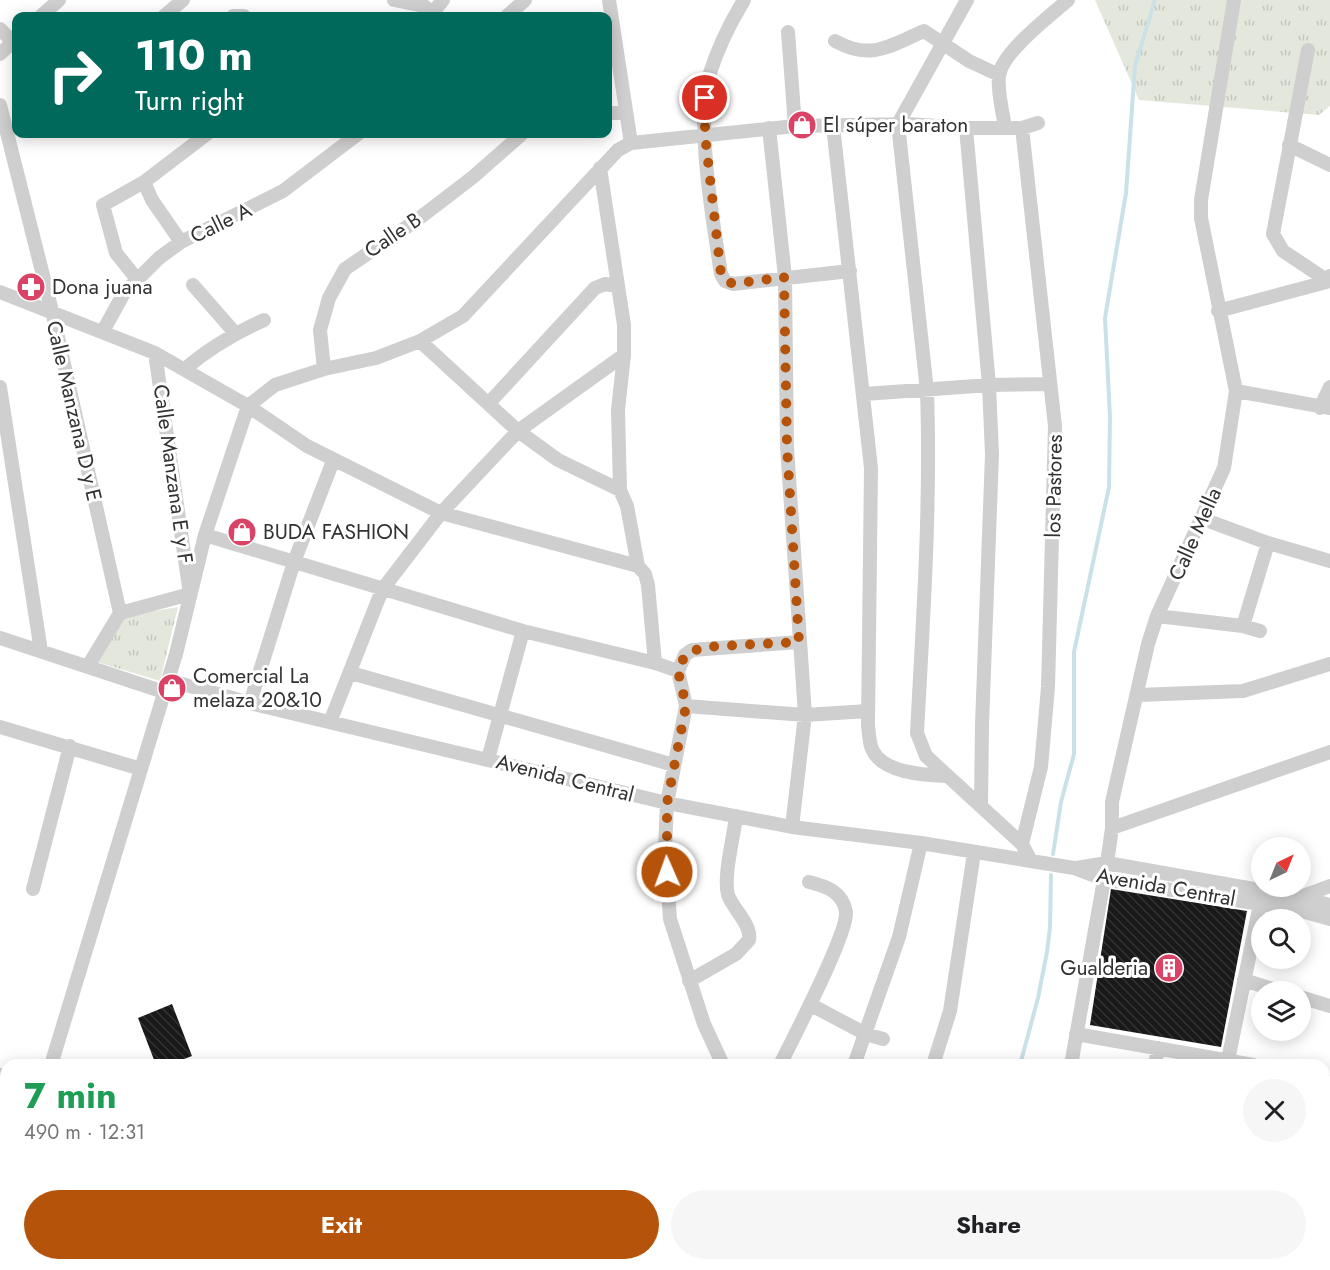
<!DOCTYPE html>
<meta charset="utf-8">
<style>
:root{--surface:#fff;--page:#f6f6f6;--text:#202124;--muted:#757577;--accent:#b45309}
body{margin:0;font-family:Jost,sans-serif;background:var(--page);color:var(--text);height:100vh;display:flex;flex-direction:column;font-size:22px;white-space:nowrap}
*{box-sizing:border-box;margin:0}
p{font-size:20px;color:var(--muted)}
.icon{flex:none;width:33px;height:33px;fill:none;stroke:currentColor;stroke-width:2;stroke-linecap:round;stroke-linejoin:round}
.map{position:relative;flex:1;overflow:hidden}
.sheet{position:absolute;left:0px;top:1059px;width:1330px;height:212px;display:flex;flex-direction:column;background:var(--surface);border-radius:18px 18px 0 0;box-shadow:0 3px 15px #0003}
.sheet>*{flex:none}
.top-card{position:absolute;left:12px;top:12px;width:600px;height:126px;border-radius:12px;box-shadow:0 3px 15px #0003;background:#00695c;color:#fff;overflow:hidden}
.needle{width:39px;rotate:43deg}
.controls{position:absolute;left:1251px;top:837px;display:grid;gap:12px}
.controls a{display:grid;place-items:center;width:60px;height:60px;border-radius:50%;background:var(--surface);box-shadow:0 3px 15px #0003;font-size:30px}
.pin{position:absolute;display:grid;place-items:center;width:51px;height:51px;color:#fff;margin:-26px;border:3px solid #fff;border-radius:50%;box-shadow:0 2px 6px #0007}
.me{position:absolute;width:66px;margin:-33px;rotate:358deg;stroke-linejoin:round;filter:drop-shadow(0 0 4px #0008)}
.turn{display:flex;align-items:center;gap:21px;height:126px;padding:0 24px;font-size:27px}
.turn .icon{width:78px;height:78px;stroke-width:2.5}
.turn b{display:block;font-size:42px;line-height:51px}
.round{display:grid;place-items:center;flex:none;width:63px;height:63px;border-radius:32px;background:var(--page)}
.summary{display:flex;align-items:center;justify-content:space-between;height:102px;padding:0 24px}
h1{font-size:36px;font-weight:700;line-height:45px;color:#1e9e55}
.primary-button{display:flex;gap:12px;margin-top:auto;padding:12px 24px}
.primary-button a{flex:1;height:69px;border-radius:36px;background:var(--accent);color:#fff;font-size:24px;font-weight:700;line-height:69px;text-align:center}
.primary-button a+a{background:var(--page);color:var(--text)}
.map>svg:first-child{display:block}
.park{fill:url(#park-tufts)}
.lines{fill:none;stroke-linecap:round;stroke-linejoin:round}
.stream{stroke:#cae1e7;stroke-width:4}
.building{fill:url(#building-back-hatch)}
.minor{stroke:#cfcfcf;stroke-width:14}
.route{stroke:#b45309;stroke-width:10;stroke-dasharray:0 18}
.labels{text-anchor:middle;stroke-width:6;stroke-linejoin:round;paint-order:stroke}
.poi-label{font-size:21px;fill:#323232;stroke:#fff;text-anchor:start}
.street-label{font-size:21px;fill:#323232;stroke:#fff}
</style>
<div class="map">
<svg width="1330" height="1270" viewBox="0 0 1330 1270">
<defs>
<pattern id="park-tufts" width="24" height="20" patternUnits="userSpaceOnUse" patternTransform="scale(1.5)"><rect width="24" height="20" fill="#e4e8dc"/><path d="M3 7l-1-3M5 7V3M7 7l1-3M15 17l-1-3M17 17v-4M19 17l1-3" fill="none" stroke="#c4c7bd"/></pattern>
<pattern id="building-back-hatch" width="6" height="6" patternUnits="userSpaceOnUse" patternTransform="scale(1.5)"><rect width="6" height="6" fill="#191919"/><path d="M-1 5l2 2M0 0l6 6M5-1l2 2" fill="none" stroke="#323232"/></pattern>
</defs>
<rect width="100%" height="100%" fill="#fff"/>
<path class="park" d="M1095,0H1330V106L1319,115L1139,100Z
M178,607L160,681L97,662L124,616Z"/>
<g class="lines">
<path class="stream" d="M1053,854L1061,802L1074,754V652L1109,487L1110,417L1105,318L1126,193L1135,66L1155,0
M1020,1065L1038,998L1047,952L1050,927L1051,875"/>
</g>
<path class="building" d="M1111,889L1247,911L1221,1047L1090,1025Z
M172,1004L192,1056L168,1065H156L138,1018Z"/>
<g class="lines">
<path class="minor" d="M394,0L424,6L436,16
M609,0L631,143
M744,0C730,23 717,50 709,76C696,126 713,221 721,274L725,281L733,284L850,271
M967,0L898,124L927,391C931,505 923,619 917,733L926,756L1022,844L1031,861
M433,12L443,0
M41,16L59,0
M164,16L183,0
M233,16H244
M507,16L525,0
M0,29L13,42
M788,32L795,126
M835,41C871,61 889,46 924,31L969,61L999,75
M1308,50L1273,234L1283,251L1328,281L1330,276
M0,54L16,39
M0,105L53,315L120,613
M608,113H626
M833,126L871,468L868,725C869,733 869,742 872,749C882,773 924,775 946,776
M769,128L785,277L787,447L805,715L792,827
M966,128L989,385L992,454L982,725L981,806
M1005,128C1003,112 997,92 999,76C1001,53 1051,15 1068,0
M1289,145L1330,165
M600,168L624,325V355L618,410L620,490L627,506L638,566L645,574L648,585L655,663L678,671L686,706L667,803L665,849L670,919L704,1024L723,1065
M144,182L152,200L181,242
M136,278L116,253L103,205L144,182L207,134
M193,285L235,333
M0,292L155,353L248,406L307,446L441,513L638,566
M1218,311L1330,281
M103,331L124,293L159,258L181,242L283,191L358,134
M420,341L518,431L558,460L620,490
M185,369C209,348 235,333 264,320
M324,369L320,330L329,298L345,269L417,220L473,177L522,134
M0,387L41,651
M1236,391L1330,408
M865,394L989,385L1050,384
M489,403L595,288L605,284L617,286
M1320,408L1330,387
M1203,519L1268,543L1330,561
M205,535L523,631L655,663
M1157,616L1243,626L1260,631
M1243,626L1268,543
M0,638L164,692
M88,666L120,613L190,594L155,353
M678,671L685,655L692,650L799,642
M351,673L674,765
M168,680L250,703L667,803L792,827L921,843L1031,861L1074,868L1103,879L1298,910L1330,919
M1138,695L1243,691L1330,664
M250,703L294,562L333,461
M686,706L805,715L868,711
M330,722L382,590L441,513L518,431L624,355
M0,727L141,769
M488,759L523,631
M1112,828L1330,752
M1022,844L1041,767L1048,687L1055,426L1022,128
M1076,868L1107,863L1300,897L1330,905
M33,889L70,746
M1300,897L1330,886
M1244,980L1282,992
M689,981L736,954L749,940C752,925 733,909 728,895C723,876 734,836 736,816
M1300,997L1330,1006
M811,1005L866,1034L883,1039
M1076,1034L1253,1065
M51,1065L176,654L205,535L248,406L275,385L324,369L376,358L420,341L463,316L618,150L631,143L795,126L909,124L966,128H1022L1038,123
M780,1065C792,1040 848,934 846,912C843,892 826,886 809,882
M854,1065L899,937L921,843
M933,1065L950,1011L974,853
M1071,1065L1107,863L1112,828V802L1148,644L1157,616L1224,468L1236,391L1201,218V200L1234,0
M1155,1065L1158,1048
M1227,1065L1260,904
M0,1075L6,1078
M1324,1081L1330,1082
M0,1247L6,1225
M696,1264L717,1270
M486,1270L505,1264
M573,1270L574,1264
M644,1270L645,1264
M846,1270L849,1264
M1039,1270L1040,1264
M1124,1270L1125,1264
M1197,1270L1198,1264"/>
</g>
<g class="lines">
<path class="route" d="M667,872V803L686,706L678,671L685,655L703,647L799,642L787,447L784,277L733,284L725,280L721,274L705,135V98"/>
</g>
<defs>
<g id="shop-disc" transform="scale(1.5)"><circle r="9.5" fill="#da4366" stroke="#fff"/><path d="M-5-2.5h2.3a2.7 3.5 0 0 1 5.4 0H5L5.5 6h-11ZM-1.5-2.5h3a1.5 2.3 0 0 0-3 0Z" fill="#fff"/></g>
<g id="pharmacy-disc" transform="scale(1.5)"><circle r="9.5" fill="#da4366" stroke="#fff"/><path d="M-2-6h4v4h4v4h-4v4h-4v-4h-4v-4h4Z" fill="#fff"/></g>
<g id="building-disc" transform="scale(1.5)"><circle r="9.5" fill="#da4366" stroke="#fff"/><path d="M-4-6H4V6H1V3H-1V6H-4ZM-2.5-4.3h1.7v1.8h-1.7ZM.8-4.3h1.7v1.8H.8ZM-2.5-1h1.7V.8h-1.7ZM.8-1h1.7V.8H.8Z" fill="#fff"/></g>
</defs>
<g fill-rule="evenodd">
<use href="#shop-disc" x="802" y="125"/>
<use href="#pharmacy-disc" x="31" y="287"/>
<use href="#shop-disc" x="242" y="532"/>
<use href="#shop-disc" x="172" y="688"/>
<use href="#building-disc" x="1169" y="968"/>
</g>
<g class="labels">
<g class="poi-label">
<text x="823" y="132">El súper baraton</text>
<text x="52" y="294">Dona juana</text>
<text x="263" y="539">BUDA FASHION</text>
<text x="193" y="683">Comercial La<tspan x="193" dy="24">melaza 20&amp;10</tspan></text>
<text x="1148" y="975" text-anchor="end">Gualderia</text>
</g>
<g class="street-label">
<text transform="translate(221 223) rotate(-26)" y="7">Calle A</text>
<text transform="translate(393 235) rotate(-34)" y="7">Calle B</text>
<text transform="translate(74 411) rotate(77)" y="7">Calle Manzana D y E</text>
<text transform="translate(173 474) rotate(82)" y="7">Calle Manzana E y F</text>
<text transform="translate(1054 486) rotate(-89)" y="7">los Pastores</text>
<text transform="translate(1195 534) rotate(-66)" y="7">Calle Mella</text>
<text transform="translate(565 778) rotate(14)" y="7">Avenida Central</text>
<text transform="translate(1166 887) rotate(10)" y="7">Avenida Central</text>
</g>
</g>
</svg>
<div class="controls">
<a><svg class="needle" viewBox="-14 -14 28 28"><path d="M0-13l5 13h-10z" fill="#e53935"/><path d="M0 13l5-13h-10z" fill="#757577"/></svg></a>
<a><svg class="icon" aria-label="search" viewBox="0 0 24 24"><circle cx="10" cy="10" r="6"/><path d="M15 15l6 6"/></svg></a>
<a><svg class="icon" aria-label="layers" viewBox="0 0 24 24"><path d="M12 4l9 5-9 5-9-5zM3 14l9 5 9-5"/></svg></a>
</div>
<div class="pin" style="left:705px;top:98px;background:#d93025"><svg class="icon" aria-label="arrive" viewBox="0 0 24 24"><path d="M6 21V4h12l-3 4 3 4H6"/></svg></div>
<svg class="me" style="left:667px;top:872px" viewBox="-20 -20 40 40"><circle r="17" fill="#b45309" stroke="#fff" stroke-width="3"/><path d="M0-11L8 9 0 5-8 9z" fill="#fff"/></svg>
<div class="top-card">
<div class="turn"><svg class="icon" aria-label="right" viewBox="0 0 24 24"><path d="M7 20v-9h11M14 6l5 5-5 5"/></svg><div><b>110 m</b>Turn right</div></div>
</div>
<section class="sheet">
<div class="summary"><div><h1>7 min</h1><p>490 m · 12:31</p></div><a class="round"><svg class="icon" aria-label="close" viewBox="0 0 24 24"><path d="M6 6l12 12M18 6L6 18"/></svg></a></div>
<div class="primary-button"><a>Exit</a><a>Share</a></div>
</section>
</div>
